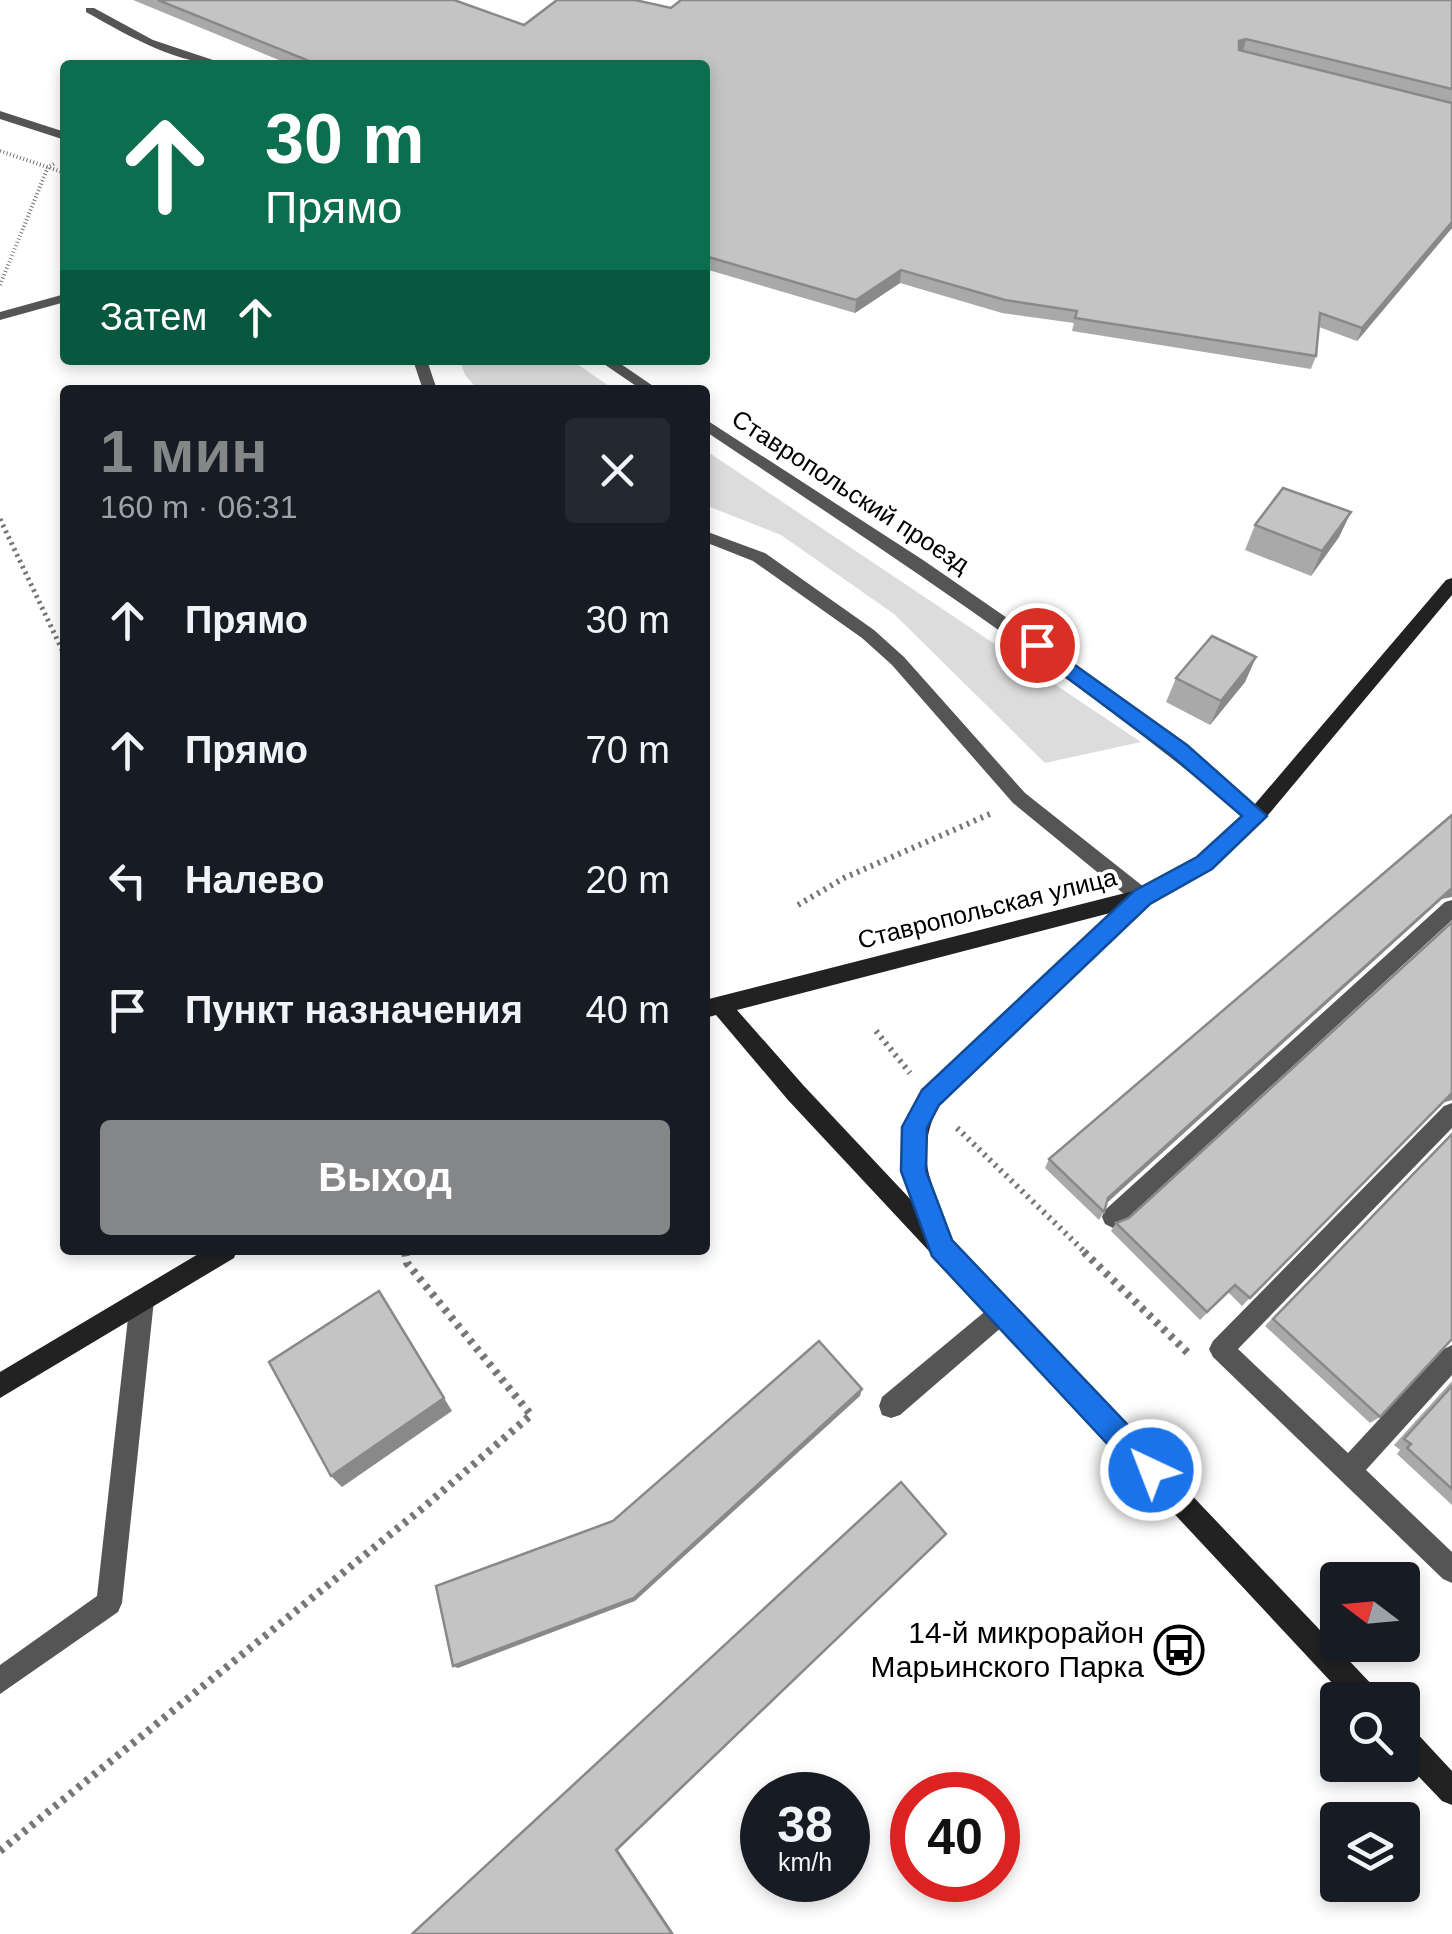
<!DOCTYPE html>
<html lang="ru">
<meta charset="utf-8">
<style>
:root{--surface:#171b24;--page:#242831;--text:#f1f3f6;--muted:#9ea1a6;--accent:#858687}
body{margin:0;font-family:Helvetica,sans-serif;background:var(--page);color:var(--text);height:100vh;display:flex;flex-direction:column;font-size:38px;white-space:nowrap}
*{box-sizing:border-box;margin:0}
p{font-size:32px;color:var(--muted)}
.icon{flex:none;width:55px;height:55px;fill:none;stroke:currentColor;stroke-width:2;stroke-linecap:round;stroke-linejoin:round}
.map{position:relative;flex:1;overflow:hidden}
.panel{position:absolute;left:60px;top:385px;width:650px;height:870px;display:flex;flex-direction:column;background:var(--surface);border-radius:10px;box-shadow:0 5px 15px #0003}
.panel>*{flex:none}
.hud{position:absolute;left:60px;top:60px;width:650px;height:305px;border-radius:10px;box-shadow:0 5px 15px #0003;background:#0b6e4f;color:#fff;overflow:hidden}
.needle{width:65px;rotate:286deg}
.buttons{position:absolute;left:1320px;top:1562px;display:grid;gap:20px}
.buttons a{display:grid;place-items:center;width:100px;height:100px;border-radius:10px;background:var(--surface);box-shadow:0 5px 15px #0003;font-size:50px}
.speed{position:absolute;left:740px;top:1772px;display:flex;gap:20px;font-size:50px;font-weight:700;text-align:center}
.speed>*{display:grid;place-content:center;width:130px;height:130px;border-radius:50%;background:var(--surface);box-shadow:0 5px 15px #0003;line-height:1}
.speed small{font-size:25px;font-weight:400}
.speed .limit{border:15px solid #d22;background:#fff;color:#111}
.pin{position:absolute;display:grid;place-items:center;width:85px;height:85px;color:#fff;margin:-42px;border:5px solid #fff;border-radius:50%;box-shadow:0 2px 10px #0007}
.me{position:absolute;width:110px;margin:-55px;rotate:317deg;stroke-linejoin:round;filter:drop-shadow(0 0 8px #0008)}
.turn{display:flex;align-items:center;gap:35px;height:210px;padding:0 40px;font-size:45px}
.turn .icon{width:130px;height:130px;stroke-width:2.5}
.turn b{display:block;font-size:70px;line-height:85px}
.then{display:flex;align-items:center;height:95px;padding:0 40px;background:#0003;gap:20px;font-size:38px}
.round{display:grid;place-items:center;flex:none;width:105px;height:105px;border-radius:10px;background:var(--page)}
.headline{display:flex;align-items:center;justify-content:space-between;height:170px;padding:0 40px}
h1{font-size:60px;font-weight:700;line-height:75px;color:var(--accent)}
.button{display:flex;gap:20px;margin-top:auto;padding:20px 40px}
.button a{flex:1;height:115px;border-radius:10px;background:var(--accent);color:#fff;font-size:40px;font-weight:700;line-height:115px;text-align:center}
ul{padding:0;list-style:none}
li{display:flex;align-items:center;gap:30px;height:130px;padding:0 40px}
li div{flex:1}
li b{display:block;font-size:38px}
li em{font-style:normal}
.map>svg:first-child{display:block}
.green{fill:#dcdcdc}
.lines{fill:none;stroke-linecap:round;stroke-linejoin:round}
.path-far3{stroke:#777;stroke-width:4;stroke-dasharray:1 2.5;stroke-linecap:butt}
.path-far2{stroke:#777;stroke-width:5;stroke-dasharray:2.5 4;stroke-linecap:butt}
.path-far1{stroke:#777;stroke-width:6;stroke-dasharray:2.5 5;stroke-linecap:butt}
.path{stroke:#777;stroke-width:8;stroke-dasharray:4 6;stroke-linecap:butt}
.lane{fill:#555;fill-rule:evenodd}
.street{fill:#555;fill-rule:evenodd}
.secondary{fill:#222;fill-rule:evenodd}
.wall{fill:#a9a9a9}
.shaded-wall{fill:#898989}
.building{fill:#c4c4c4;stroke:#898989;stroke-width:2.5}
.route{fill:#1a73e8;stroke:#114b97;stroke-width:2.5}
.labels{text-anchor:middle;stroke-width:8;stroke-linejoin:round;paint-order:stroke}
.street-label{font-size:25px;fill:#000;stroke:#fff}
.near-poi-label{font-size:30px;fill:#000;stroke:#fff;text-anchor:end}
</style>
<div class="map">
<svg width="1452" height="1934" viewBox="0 0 1452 1934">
<rect width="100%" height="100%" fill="#fff"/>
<path class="green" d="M460,360H571L615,390H478L465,375Z
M705,450L1141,742L1045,763L894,614L781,535L705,505Z"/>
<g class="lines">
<path class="path-far3" d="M0,151L65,173
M0,285L48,167L54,164"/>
<path class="path-far2" d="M0,519L65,656"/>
<path class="path-far1" d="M798,905L844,878L990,814
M876,1031L910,1073
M957,1128L1087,1254
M405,1250L406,1254"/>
<path class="path" d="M1084,1252L1188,1353
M0,1851L424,1507L531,1415L407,1263L405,1252"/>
<path class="lane" d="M86,8H94L153,40L228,65C177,65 129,36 86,12Z
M1452,900V920L1121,1224L1113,1228L1105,1224L1102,1217L1105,1210L1445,902Z
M1452,1103V1128L1238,1349L1348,1453L1444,1349L1452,1345V1375L1366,1470L1452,1552V1583L1443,1579L1213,1357L1209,1349L1213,1341L1444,1106Z
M142,1289L150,1292L154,1300L122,1603L118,1612L0,1694V1665L97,1596L130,1300L134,1292Z
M1002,1301L1010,1304L1014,1312L1010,1320L900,1415L891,1418L882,1415L879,1406L882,1397L994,1304Z"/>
<path class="street" d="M0,111L65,132V140L0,119Z
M65,294V302L0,320V312Z
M413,360H427L437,390H423Z
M598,360H615L659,390H642Z
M705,419L923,560L1062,656L1197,757L1263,811L1265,816L1263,821H1249C1077,677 891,555 705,431Z
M705,531L765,553L874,630L904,657L1025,793L1149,891L1152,897L1149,903H1135L1013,803L892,665L862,638L753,561L705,542Z"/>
<path class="secondary" d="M1452,578V595L1263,821L1211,868L1149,903L939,1104C910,1166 938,1182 947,1238L1377,1690L1381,1700H1348L788,1100L716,1015L705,1018V1000L1137,890L1197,858L1249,811L1446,580ZM1114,912L923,1090C904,1130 899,1160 913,1202L804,1086L737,1010Z
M205,1250H237L234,1258L0,1398V1372Z
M1402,1724L1412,1728L1452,1771V1805L1442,1801L1402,1759Z"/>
</g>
<path class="wall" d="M133,0H454L524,25L671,8L1452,0V228L1357,341L1319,327L1316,356L1311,369L1072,331L1074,323L1002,313L900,283L855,313L705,269V65H291Z
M1351,512L1339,537L1311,576L1245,550L1255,525Z
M1256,657L1245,682L1210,725L1166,702L1176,678Z
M1442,899L1106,1204L1104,1212L1099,1220L1045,1168L1049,1159Z
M1452,922V1100L1441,1103L1242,1306L1228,1292L1200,1320L1111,1231L1116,1223L1129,1218Z
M1452,1133L1447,1345L1380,1417L1370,1423L1265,1326Z
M1452,1381V1505L1397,1454L1400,1450L1394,1445Z"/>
<path class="shaded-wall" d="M1246,39L1243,51L1235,54L1239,41Z
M1452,222V228L1357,341L1362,328Z
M901,270L900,283L855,313L856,300Z
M1351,512L1339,537L1311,576L1322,551Z
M1256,657L1245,682L1210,725L1221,701Z
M1452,888V897L1442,899L1102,1207L1108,1198Z
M1452,1093V1100L1441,1103Z
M379,1291L452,1411L342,1487L331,1476Z
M862,1389L860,1396L635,1601L458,1668L453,1666Z
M946,1534L618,1850L674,1934H672L616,1850Z"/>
<path class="building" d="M158,0H454L524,25L557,0H635L671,8L681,0H1452V89L1246,39L1239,41V50L1452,103V222L1362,328L1320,313L1316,356L1075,318L1077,311L1005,300L901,270L856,300L705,256V65H319Z
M1283,488L1351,512L1322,551L1255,525Z
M1212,636L1256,657L1221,701L1176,678Z
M1452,815V888L1108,1198L1104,1212L1049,1159Z
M1452,922V1093L1250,1298L1235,1285L1207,1312L1116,1223L1129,1218Z
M1452,1134V1339L1380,1417L1273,1319Z
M379,1291L444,1398L331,1476L269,1362Z
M819,1341L862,1389L634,1598L453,1666L436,1586L613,1521Z
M1452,1386V1489L1407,1448L1411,1444L1404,1439Z
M901,1482L946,1534L616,1850L672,1934H412Z"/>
<path class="route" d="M1037,638L1187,745L1267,816L1212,869L1150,904L939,1105L927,1128L926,1171L952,1240L1161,1460L1165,1470L1161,1480L1151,1484L1141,1480L932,1256L901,1171L902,1127L922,1090L1134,891L1197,857L1242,816L1172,756L1030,650L1027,645Z"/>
<defs>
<g id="bus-ring" transform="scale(2.5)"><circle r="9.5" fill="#fff" stroke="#000" stroke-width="1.5"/><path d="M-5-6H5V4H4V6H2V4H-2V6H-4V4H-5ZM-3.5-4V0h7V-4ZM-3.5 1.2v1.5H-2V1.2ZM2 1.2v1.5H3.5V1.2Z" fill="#000"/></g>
</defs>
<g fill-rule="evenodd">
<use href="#bus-ring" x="1179" y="1650"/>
</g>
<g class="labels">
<g class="street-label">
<text transform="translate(851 491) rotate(33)" y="9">Ставропольский проезд</text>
<text transform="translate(987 908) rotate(-14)" y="9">Ставропольская улица</text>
</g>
<g class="near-poi-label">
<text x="1144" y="1643">14-й микрорайон<tspan x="1144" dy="34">Марьинского Парка</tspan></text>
</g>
</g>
</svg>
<div class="buttons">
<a><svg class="needle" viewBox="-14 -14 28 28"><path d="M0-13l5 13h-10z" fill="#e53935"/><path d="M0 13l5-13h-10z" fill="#9ea1a6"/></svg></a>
<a><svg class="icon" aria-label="search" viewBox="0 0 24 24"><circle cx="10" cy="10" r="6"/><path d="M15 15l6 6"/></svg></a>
<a><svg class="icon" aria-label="layers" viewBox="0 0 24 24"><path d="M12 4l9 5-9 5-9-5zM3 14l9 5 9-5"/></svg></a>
</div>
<div class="speed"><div>38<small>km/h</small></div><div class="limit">40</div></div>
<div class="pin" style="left:1037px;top:645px;background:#d93025"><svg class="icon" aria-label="arrive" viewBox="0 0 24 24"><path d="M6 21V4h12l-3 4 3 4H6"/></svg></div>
<svg class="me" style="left:1151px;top:1470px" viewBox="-20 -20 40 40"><circle r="17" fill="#1a73e8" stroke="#fff" stroke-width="3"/><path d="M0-11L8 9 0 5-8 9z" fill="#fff"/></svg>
<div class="hud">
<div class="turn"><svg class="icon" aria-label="ahead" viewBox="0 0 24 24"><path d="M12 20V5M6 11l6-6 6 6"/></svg><div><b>30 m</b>Прямо</div></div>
<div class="then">Затем<svg class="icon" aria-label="ahead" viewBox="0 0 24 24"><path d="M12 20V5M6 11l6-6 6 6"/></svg></div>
</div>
<section class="panel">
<div class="headline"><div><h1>1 мин</h1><p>160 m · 06:31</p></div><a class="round"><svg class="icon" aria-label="close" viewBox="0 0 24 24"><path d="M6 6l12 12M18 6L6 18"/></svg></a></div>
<ul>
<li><svg class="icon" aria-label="ahead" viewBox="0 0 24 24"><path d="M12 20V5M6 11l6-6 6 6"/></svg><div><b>Прямо</b></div><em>30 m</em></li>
<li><svg class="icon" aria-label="ahead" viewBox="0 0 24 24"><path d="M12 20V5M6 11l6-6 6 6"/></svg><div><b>Прямо</b></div><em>70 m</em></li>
<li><svg class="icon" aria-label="left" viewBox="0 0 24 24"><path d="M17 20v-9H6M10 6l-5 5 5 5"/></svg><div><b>Налево</b></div><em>20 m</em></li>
<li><svg class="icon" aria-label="arrive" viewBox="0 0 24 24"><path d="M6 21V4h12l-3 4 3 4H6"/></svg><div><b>Пункт назначения</b></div><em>40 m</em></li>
</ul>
<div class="button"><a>Выход</a></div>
</section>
</div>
